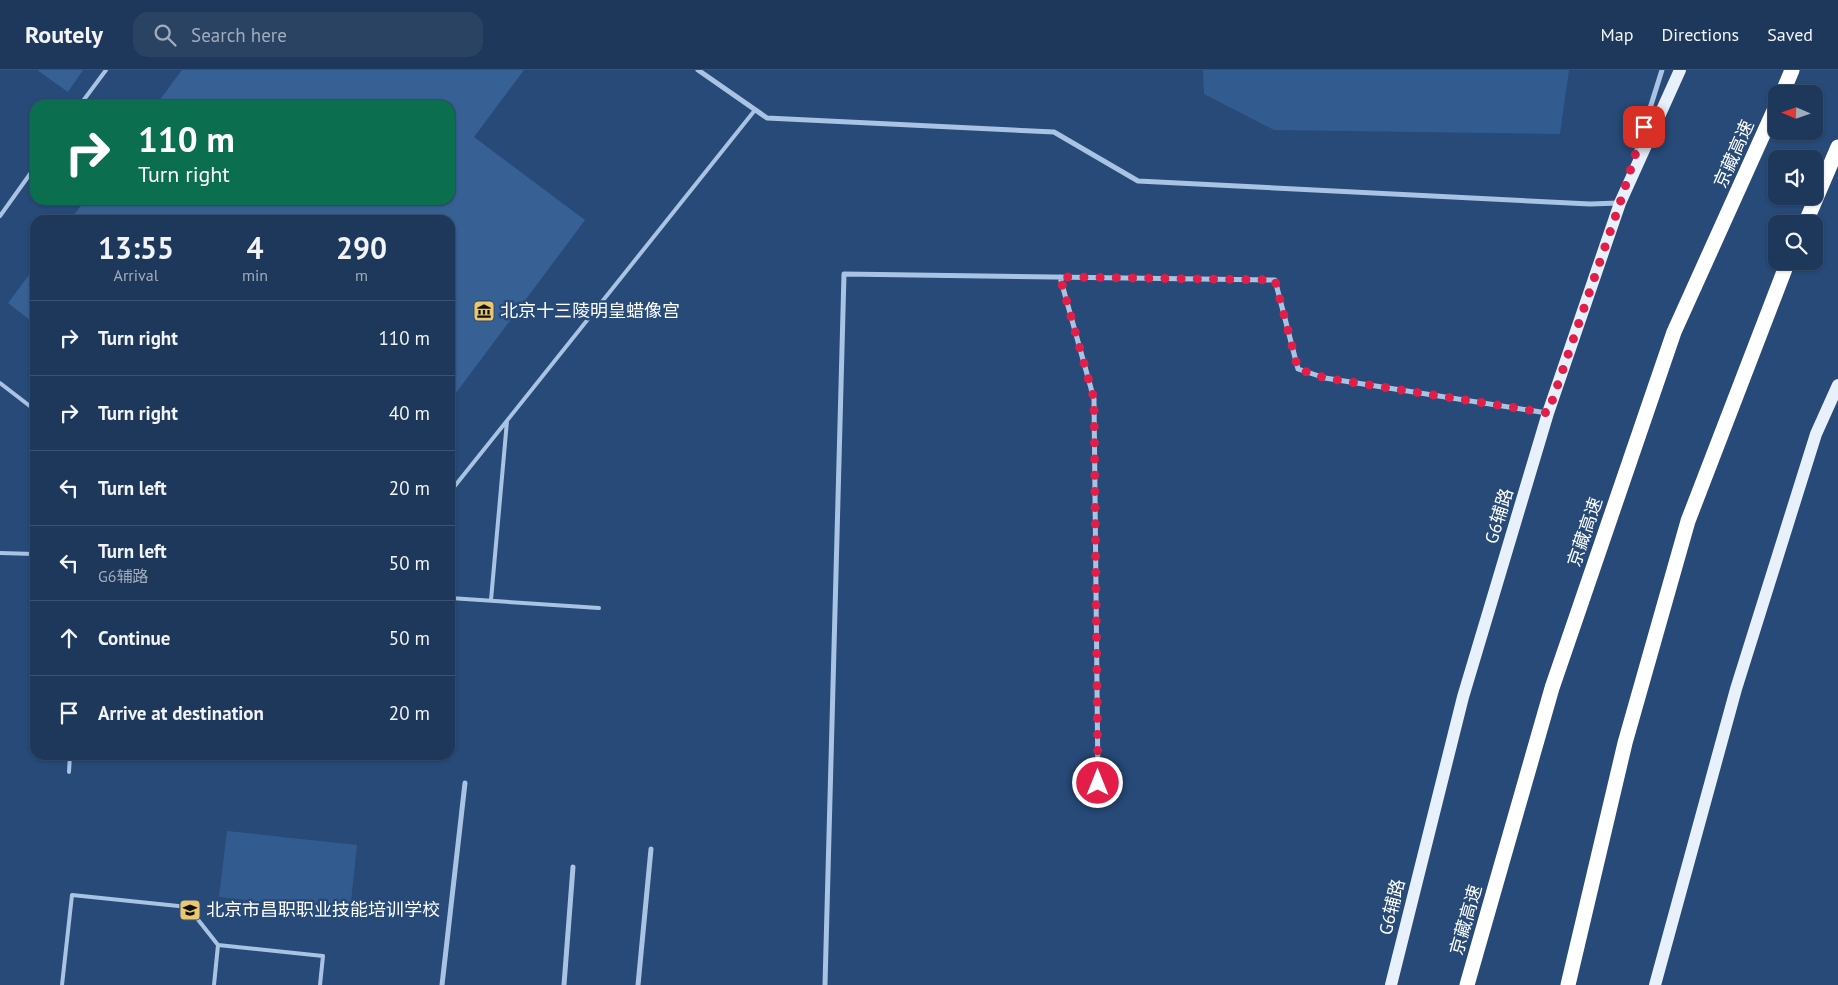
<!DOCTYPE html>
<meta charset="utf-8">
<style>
:root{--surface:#1d385a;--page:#2a4363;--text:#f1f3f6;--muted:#a0acbb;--line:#3b5270}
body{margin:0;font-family:"PT Sans","Noto Sans SC",sans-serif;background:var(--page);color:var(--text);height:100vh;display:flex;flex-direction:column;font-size:19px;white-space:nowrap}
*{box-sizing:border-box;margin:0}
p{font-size:16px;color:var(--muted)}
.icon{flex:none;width:28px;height:28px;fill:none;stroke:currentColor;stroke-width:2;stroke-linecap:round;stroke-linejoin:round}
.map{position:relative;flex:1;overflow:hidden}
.sheet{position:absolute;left:30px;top:145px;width:425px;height:545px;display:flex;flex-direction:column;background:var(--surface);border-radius:15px;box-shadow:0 1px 4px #0004,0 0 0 1px var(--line)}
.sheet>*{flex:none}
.guide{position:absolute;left:30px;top:30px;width:425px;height:105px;border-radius:15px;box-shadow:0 1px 4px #0004,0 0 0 1px var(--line);background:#0b6e4f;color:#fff;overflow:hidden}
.needle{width:32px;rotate:272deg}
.buttons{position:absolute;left:1768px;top:15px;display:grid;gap:10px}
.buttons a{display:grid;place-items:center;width:55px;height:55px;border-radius:10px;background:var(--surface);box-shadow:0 1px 4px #0004,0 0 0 1px var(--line);font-size:25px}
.pin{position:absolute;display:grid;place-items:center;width:42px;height:42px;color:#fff;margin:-21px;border-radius:10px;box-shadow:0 2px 8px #0006}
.me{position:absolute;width:55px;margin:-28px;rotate:0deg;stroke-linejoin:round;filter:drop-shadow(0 0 4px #0008)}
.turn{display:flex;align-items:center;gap:18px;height:105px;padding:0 25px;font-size:22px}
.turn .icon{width:65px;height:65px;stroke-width:2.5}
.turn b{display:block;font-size:35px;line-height:42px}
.eta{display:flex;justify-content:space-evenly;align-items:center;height:85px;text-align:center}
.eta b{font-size:30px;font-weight:700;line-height:35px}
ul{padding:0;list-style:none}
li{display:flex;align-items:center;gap:15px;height:75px;padding:0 25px;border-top:1px solid var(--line)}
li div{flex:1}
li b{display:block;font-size:19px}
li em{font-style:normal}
header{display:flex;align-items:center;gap:30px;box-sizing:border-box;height:70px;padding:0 25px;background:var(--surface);border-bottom:1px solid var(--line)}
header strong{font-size:24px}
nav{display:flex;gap:28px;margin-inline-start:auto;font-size:18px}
.search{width:350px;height:45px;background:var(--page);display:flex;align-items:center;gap:12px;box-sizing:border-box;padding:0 18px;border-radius:15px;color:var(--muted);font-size:19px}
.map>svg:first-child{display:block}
.green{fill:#325c90}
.building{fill:#376195}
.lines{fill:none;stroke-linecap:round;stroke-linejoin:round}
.service{stroke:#a9c3e3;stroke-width:4}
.minor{stroke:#a9c3e3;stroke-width:5}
.primary{stroke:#e8f0fc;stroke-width:12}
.motorway{stroke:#fff;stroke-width:15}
.route{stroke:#e11d48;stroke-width:9;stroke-dasharray:0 16.2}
.labels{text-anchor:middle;stroke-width:5;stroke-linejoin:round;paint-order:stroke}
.street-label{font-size:18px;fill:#fff;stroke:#274a78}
.poi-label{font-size:18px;fill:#fff;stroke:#274a78;text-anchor:start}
</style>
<header>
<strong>Routely</strong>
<div class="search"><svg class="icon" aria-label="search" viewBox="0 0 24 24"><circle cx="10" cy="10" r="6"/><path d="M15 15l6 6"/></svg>Search here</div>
<nav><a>Map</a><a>Directions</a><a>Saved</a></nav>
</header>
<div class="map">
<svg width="1838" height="915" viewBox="0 0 1838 915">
<rect width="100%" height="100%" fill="#274a78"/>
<path class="green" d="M1203,0H1569L1560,64L1274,60L1204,24Z
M227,761L357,775L350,841L219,827Z"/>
<path class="building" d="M37,0H83L68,22Z
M182,0H524L474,67L585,150L450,331V150H70L85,130H450V35H156Z
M35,197V254L8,233Z"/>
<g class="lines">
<path class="service" d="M80,35L106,0
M0,146L35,97
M0,313L35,340
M450,422L755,40
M0,483L35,484
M450,528L599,538
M491,530L507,351
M69,702L70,685
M62,915L72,825L188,837L218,875
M214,915L218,875L323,886L320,915"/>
<path class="minor" d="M698,0L767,48L1054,62L1138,111L1590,134L1619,133
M1635,86L1662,0
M1060,207L1094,329L1098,713
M442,915L465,713
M564,915L573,797
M638,915L651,779
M825,915L844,204L1275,210L1298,299L1325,308L1547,343"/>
<path class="primary" d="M1391,915L1463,627L1548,343L1620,133L1680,0
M1655,915L1736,619L1816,364L1838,315"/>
<path class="motorway" d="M1782,24L1792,0
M1805,154L1838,77
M1467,915L1552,618L1674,262L1776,36
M1568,915L1625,673L1688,451L1788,191"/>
</g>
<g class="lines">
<path class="route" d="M1098,713L1094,329L1060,207L1275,210L1298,299L1325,308L1548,343L1620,133L1644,57"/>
</g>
<defs>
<g id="museum-square" transform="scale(1.125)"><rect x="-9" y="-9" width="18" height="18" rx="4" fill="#ebc76f" stroke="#274a78"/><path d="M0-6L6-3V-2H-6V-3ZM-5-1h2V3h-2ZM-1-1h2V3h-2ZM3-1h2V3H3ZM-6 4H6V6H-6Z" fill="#111"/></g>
<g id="university-square" transform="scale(1.125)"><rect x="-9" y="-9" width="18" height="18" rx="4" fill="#ebc76f" stroke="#274a78"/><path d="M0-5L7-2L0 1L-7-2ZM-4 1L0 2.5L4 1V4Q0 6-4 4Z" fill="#111"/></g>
</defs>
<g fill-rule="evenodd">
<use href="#museum-square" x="484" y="241"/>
<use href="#university-square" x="190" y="840"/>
</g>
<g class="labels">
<g class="street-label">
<text transform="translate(1734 84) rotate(-66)" y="6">京藏高速</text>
<text transform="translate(1499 446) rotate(-73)" y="6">G6辅路</text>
<text transform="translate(1585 462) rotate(-71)" y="6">京藏高速</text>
<text transform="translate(1392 837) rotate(-76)" y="6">G6辅路</text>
<text transform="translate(1466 850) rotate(-74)" y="6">京藏高速</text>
</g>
<g class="poi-label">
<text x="500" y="247">北京十三陵明皇蜡像宫</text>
<text x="206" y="846">北京市昌职职业技能培训学校</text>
</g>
</g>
</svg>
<div class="buttons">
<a><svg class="needle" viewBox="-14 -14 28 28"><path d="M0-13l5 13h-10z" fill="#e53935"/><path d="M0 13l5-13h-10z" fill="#a0acbb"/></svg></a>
<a><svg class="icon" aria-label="sound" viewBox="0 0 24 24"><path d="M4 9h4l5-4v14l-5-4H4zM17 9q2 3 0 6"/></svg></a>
<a><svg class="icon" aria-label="search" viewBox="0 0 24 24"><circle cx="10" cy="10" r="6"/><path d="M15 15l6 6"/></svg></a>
</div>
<div class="pin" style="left:1644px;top:57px;background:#d93025"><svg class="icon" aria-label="arrive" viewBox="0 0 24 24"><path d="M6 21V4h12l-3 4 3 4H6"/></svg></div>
<svg class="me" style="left:1098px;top:713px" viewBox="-20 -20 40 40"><circle r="17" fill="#e11d48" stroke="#fff" stroke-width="3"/><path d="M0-11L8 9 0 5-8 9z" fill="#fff"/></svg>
<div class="guide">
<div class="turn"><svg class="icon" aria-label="right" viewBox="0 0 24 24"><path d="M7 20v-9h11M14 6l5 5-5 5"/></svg><div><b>110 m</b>Turn right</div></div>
</div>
<section class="sheet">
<div class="eta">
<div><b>13:55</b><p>Arrival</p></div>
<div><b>4</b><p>min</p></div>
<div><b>290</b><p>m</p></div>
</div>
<ul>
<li><svg class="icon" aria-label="right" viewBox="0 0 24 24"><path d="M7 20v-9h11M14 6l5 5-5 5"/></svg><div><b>Turn right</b></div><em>110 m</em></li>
<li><svg class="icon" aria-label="right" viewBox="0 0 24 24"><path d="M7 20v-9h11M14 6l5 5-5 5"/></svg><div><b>Turn right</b></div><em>40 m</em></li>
<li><svg class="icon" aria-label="left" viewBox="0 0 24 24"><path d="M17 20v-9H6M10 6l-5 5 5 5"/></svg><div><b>Turn left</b></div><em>20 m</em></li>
<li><svg class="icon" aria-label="left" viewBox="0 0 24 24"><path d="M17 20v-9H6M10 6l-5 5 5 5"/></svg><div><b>Turn left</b><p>G6辅路</p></div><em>50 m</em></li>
<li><svg class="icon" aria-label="ahead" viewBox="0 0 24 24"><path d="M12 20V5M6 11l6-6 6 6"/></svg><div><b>Continue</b></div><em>50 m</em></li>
<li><svg class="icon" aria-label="arrive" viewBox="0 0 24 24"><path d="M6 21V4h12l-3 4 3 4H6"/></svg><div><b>Arrive at destination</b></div><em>20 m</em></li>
</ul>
</section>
</div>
